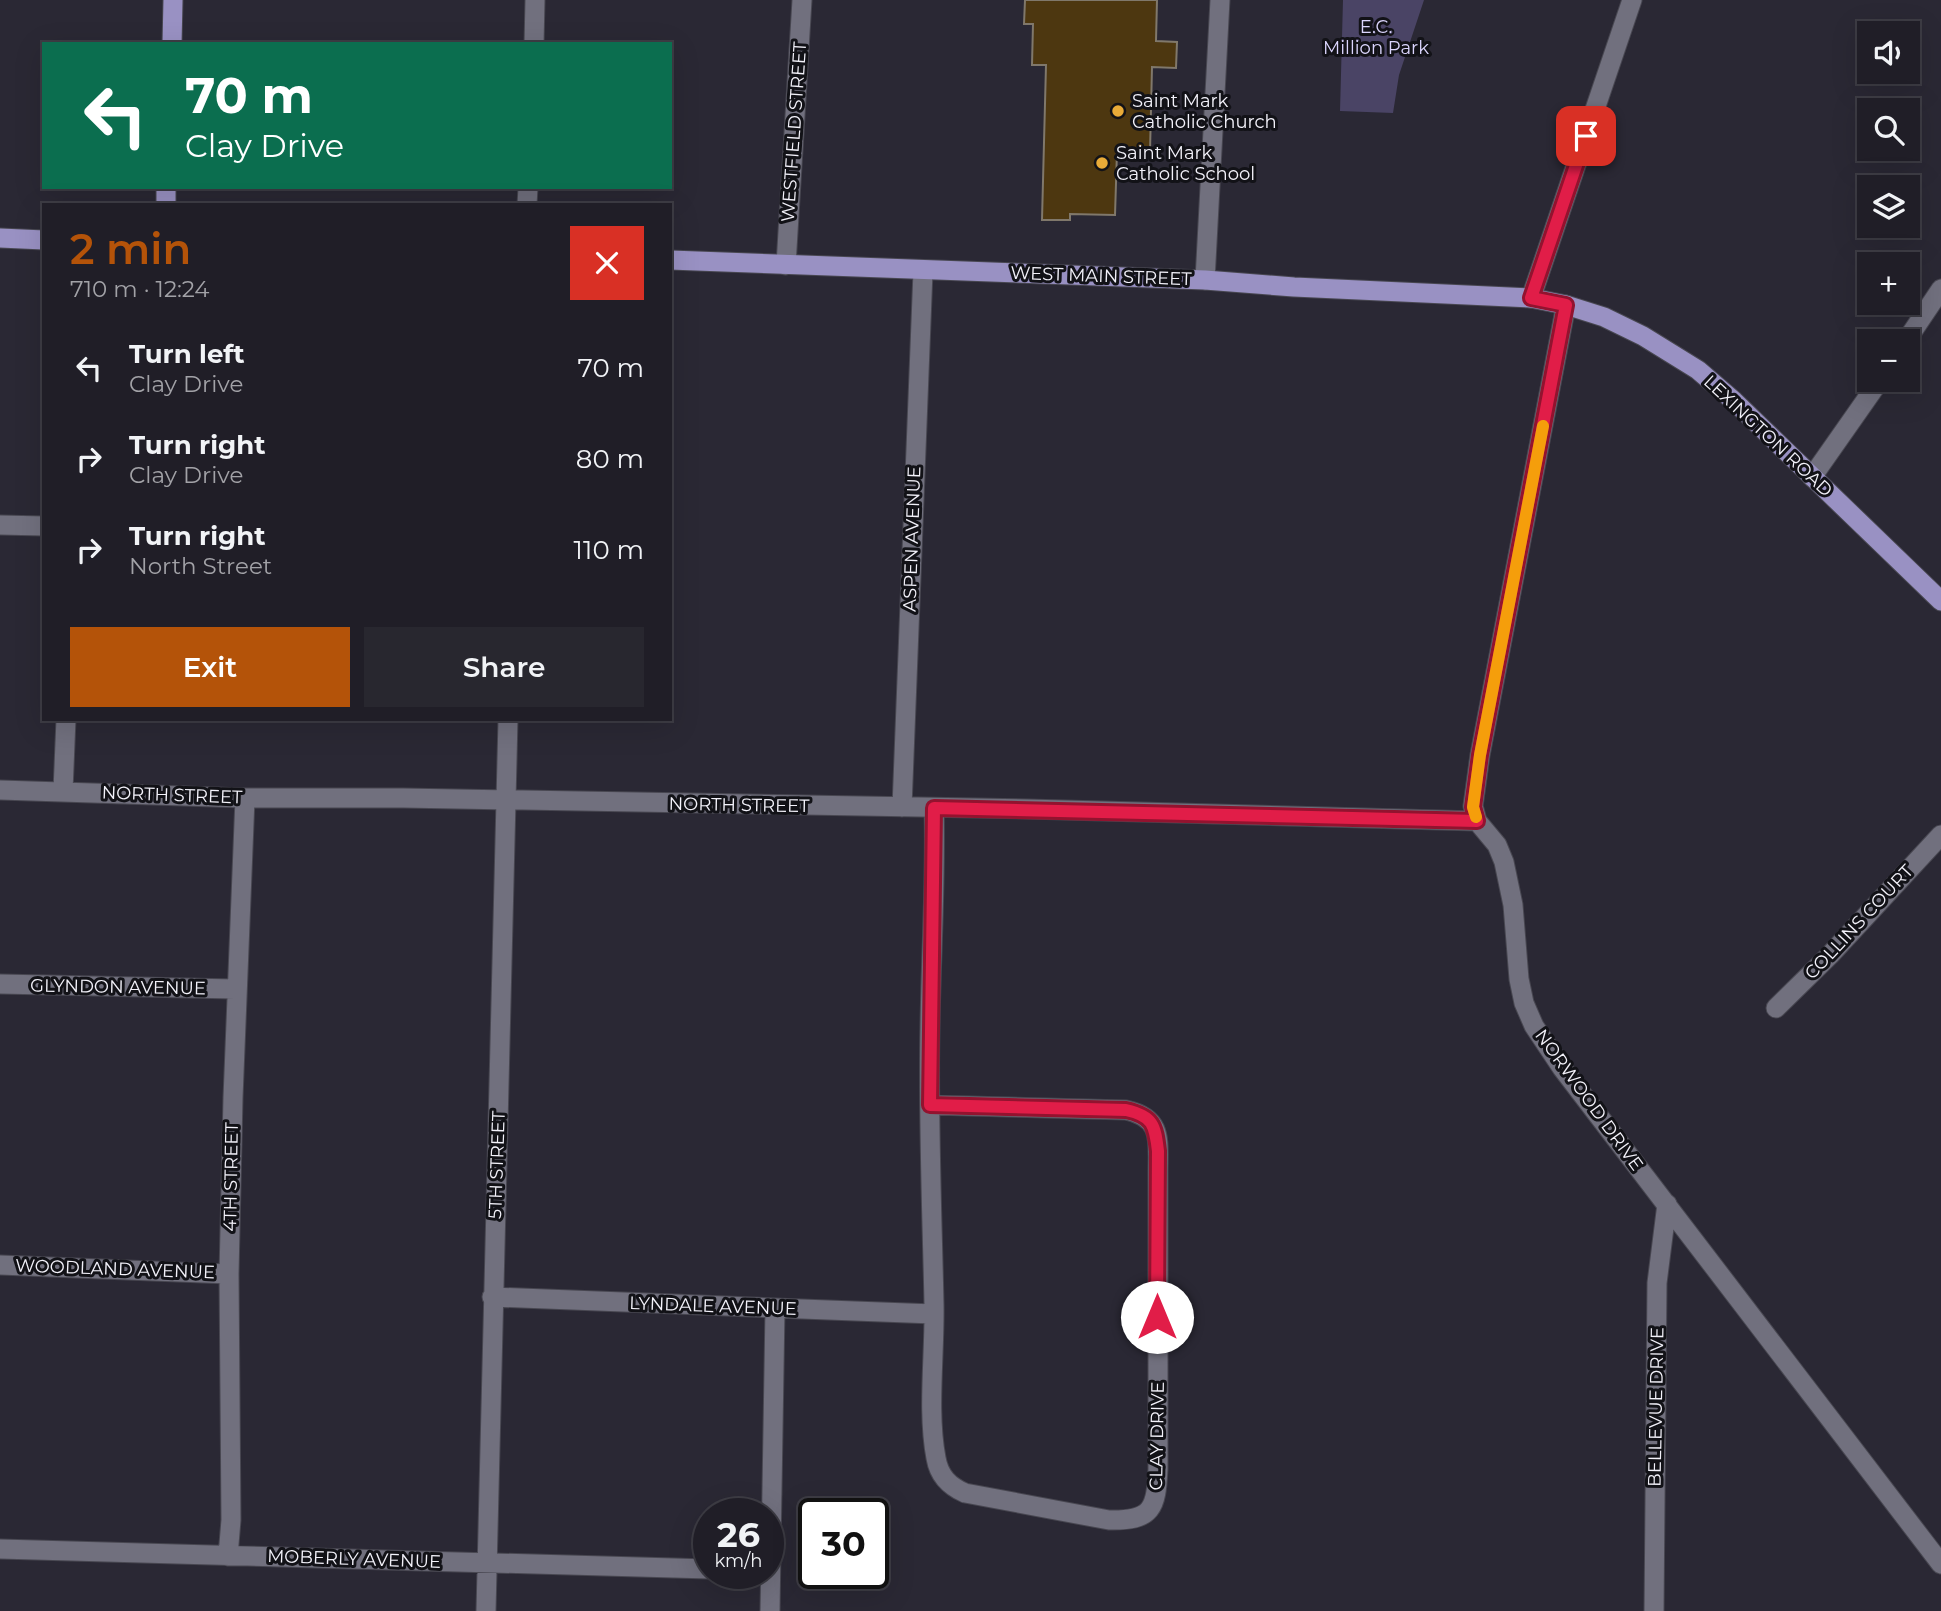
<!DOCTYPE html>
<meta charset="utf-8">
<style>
:root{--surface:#201e27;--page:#28272f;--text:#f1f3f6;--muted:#a2a2a7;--line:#3d3c44;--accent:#b45309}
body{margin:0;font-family:Montserrat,sans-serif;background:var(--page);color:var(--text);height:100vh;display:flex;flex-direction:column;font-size:26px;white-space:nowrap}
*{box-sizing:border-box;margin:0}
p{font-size:23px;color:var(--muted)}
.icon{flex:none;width:38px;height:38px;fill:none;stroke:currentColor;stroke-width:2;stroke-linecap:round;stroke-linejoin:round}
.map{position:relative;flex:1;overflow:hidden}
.sheet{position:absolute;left:42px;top:203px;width:630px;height:518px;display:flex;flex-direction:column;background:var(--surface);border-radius:0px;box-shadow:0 7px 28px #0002,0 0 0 2px var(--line)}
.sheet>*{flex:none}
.guide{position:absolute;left:42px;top:42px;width:630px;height:147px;border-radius:0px;box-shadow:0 7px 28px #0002,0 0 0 2px var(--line);background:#0b6e4f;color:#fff;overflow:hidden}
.fabs{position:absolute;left:1857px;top:21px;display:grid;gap:14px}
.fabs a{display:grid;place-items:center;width:63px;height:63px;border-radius:0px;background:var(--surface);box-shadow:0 7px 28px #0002,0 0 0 2px var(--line);font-size:35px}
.speed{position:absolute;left:693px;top:1498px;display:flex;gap:14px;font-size:35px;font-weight:700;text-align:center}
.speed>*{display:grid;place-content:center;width:91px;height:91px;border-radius:50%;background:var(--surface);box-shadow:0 7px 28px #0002,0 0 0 2px var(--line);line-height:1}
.speed small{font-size:18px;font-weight:400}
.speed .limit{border:4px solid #111;border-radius:10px;background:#fff;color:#111}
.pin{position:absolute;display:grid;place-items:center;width:60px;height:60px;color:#fff;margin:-30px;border-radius:14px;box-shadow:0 4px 10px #0006}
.me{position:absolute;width:77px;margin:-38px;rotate:0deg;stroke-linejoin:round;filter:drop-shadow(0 0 5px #0008)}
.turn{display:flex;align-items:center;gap:24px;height:147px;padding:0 28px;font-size:32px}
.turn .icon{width:91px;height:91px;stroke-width:2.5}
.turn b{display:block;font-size:49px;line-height:60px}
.round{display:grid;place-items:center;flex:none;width:74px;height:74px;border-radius:0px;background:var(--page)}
.summary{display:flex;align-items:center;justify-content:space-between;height:119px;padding:0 28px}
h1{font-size:42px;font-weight:600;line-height:52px;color:var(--accent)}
.button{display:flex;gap:14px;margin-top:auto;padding:14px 28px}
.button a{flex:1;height:80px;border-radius:0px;background:var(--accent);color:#fff;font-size:28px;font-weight:600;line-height:80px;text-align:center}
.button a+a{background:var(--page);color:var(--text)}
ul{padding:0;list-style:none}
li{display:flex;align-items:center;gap:21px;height:91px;padding:0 28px}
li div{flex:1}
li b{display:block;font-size:26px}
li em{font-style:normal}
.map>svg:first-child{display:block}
.green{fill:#4a4465}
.building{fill:#4d3710;stroke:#80786b;stroke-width:2}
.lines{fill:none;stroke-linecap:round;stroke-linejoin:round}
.minor-casing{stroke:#484751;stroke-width:21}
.secondary-casing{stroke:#484751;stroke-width:21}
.primary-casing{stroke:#484751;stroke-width:21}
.minor{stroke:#71707e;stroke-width:19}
.secondary{stroke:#71707e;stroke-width:19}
.primary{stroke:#9991c3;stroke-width:19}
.route-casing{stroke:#92132f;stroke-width:18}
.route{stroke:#e11d48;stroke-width:12}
.slow{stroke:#f59e0b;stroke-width:12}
.poi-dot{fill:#e9ab38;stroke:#121217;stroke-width:2.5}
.labels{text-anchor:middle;stroke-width:6;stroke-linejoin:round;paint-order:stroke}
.park-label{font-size:18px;fill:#dcd6fe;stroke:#121217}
.poi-label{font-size:18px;fill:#f3f2fa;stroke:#121217;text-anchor:start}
.street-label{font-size:18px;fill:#f3f2fa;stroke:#121217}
</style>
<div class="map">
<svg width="1941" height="1611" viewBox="0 0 1941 1611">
<rect width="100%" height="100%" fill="#2a2834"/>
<path class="green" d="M1343,0H1424L1399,75L1393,113L1340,111Z"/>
<path class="building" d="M1025,0H1157L1156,41L1177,42L1176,68L1152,67L1150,152L1117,151L1115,215L1070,214V220H1042L1046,65H1032L1033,24H1024Z"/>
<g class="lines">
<g class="minor-casing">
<path id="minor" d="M534,44L535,0
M527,205L528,187
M786,265L802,0
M1205,280L1220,0
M1566,305L1480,755L1473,806L1477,821L1497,845L1504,862L1513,905L1519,979L1524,1003L1534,1026L1562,1068L1941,1564
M1906,341L1941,289
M1812,477L1880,380
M0,525L44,526
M0,790L245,798H403L1027,809L1477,821
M63,791L66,719
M902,807L923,271
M0,984L235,989
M1776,1008L1830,955L1941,835
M930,1105L1126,1110C1163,1118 1158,1140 1158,1172V1469C1156,1508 1153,1521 1109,1520L965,1493C949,1486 939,1476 936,1458C927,1411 935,1353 934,1304C932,1211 928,1119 930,1027C931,954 936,881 934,808
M0,1265L229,1274
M492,1297L934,1314
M0,1549L709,1569
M228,1556L231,1520L229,1274L233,1098L245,798
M486,1611L508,719
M770,1611L775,1308
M1654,1611L1657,1283L1667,1204"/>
</g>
<g class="secondary-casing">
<path id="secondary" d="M1531,298L1632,0"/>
</g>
<g class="primary-casing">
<path id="primary" d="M172,44L173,0
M166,205V187
M0,238L44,240
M670,260L1205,280L1294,287L1531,298L1566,305L1604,317L1643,336L1698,370L1734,401L1941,601"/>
</g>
<use href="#minor" class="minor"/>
<use href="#secondary" class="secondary"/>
<use href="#primary" class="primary"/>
</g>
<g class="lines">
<g class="route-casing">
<path id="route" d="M1157,1317L1158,1151C1155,1125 1153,1116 1126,1110L930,1105L934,808L1477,821L1473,807L1480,755L1566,305L1531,298L1586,136"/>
</g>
<use href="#route" class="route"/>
<path class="slow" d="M1476,817L1473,807L1480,755L1543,426"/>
</g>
<g class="poi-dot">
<circle cx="1118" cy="111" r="7"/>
<circle cx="1102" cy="163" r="7"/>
</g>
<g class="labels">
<g class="park-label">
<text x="1376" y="33">E.C.<tspan x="1376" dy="21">Million Park</tspan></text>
</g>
<g class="poi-label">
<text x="1132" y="107">Saint Mark<tspan x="1132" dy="21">Catholic Church</tspan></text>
<text x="1116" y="159">Saint Mark<tspan x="1116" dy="21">Catholic School</tspan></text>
</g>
<g class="street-label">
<text transform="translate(794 132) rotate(-86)" y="6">WESTFIELD STREET</text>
<text transform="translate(1101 276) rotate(2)" y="6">WEST MAIN STREET</text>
<text transform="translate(1768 436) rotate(43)" y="6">LEXINGTON ROAD</text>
<text transform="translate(912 539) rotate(-88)" y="6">ASPEN AVENUE</text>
<text transform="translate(172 795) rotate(2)" y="6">NORTH STREET</text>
<text transform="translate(739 805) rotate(1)" y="6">NORTH STREET</text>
<text transform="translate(1859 922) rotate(-47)" y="6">COLLINS COURT</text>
<text transform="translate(118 987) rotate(1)" y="6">GLYNDON AVENUE</text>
<text transform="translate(1589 1100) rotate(54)" y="6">NORWOOD DRIVE</text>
<text transform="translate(497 1165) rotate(-88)" y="6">5TH STREET</text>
<text transform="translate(231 1177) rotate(-89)" y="6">4TH STREET</text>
<text transform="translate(115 1269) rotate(2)" y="6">WOODLAND AVENUE</text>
<text transform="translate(713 1306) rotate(2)" y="6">LYNDALE AVENUE</text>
<text transform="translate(1656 1407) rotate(-89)" y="6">BELLEVUE DRIVE</text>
<text transform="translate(1157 1436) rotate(-89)" y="6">CLAY DRIVE</text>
<text transform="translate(354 1559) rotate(2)" y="6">MOBERLY AVENUE</text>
</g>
</g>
</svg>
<div class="fabs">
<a><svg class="icon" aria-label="sound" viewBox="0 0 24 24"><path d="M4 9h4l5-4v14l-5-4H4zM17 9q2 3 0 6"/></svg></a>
<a><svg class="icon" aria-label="search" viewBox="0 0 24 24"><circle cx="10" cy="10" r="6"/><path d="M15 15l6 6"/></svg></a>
<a><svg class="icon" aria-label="layers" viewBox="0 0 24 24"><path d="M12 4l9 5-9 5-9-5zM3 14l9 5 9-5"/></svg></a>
<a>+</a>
<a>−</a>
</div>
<div class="speed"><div>26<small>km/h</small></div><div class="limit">30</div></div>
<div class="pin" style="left:1586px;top:136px;background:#d93025"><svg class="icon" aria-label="arrive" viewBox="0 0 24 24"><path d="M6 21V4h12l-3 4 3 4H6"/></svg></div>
<svg class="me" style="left:1157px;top:1317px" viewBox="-20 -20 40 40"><circle r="19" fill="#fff"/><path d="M0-13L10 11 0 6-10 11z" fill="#e11d48"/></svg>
<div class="guide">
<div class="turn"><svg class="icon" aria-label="left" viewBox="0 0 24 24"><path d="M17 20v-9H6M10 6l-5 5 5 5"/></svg><div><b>70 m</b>Clay Drive</div></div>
</div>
<section class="sheet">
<div class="summary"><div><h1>2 min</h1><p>710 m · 12:24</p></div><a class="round" style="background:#d93025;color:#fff"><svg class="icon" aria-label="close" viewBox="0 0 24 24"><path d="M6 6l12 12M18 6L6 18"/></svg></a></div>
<ul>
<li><svg class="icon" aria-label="left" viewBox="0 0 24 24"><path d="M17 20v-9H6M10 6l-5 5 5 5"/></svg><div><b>Turn left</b><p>Clay Drive</p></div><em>70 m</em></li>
<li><svg class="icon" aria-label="right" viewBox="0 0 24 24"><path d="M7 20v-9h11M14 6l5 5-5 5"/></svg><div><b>Turn right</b><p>Clay Drive</p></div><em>80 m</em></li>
<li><svg class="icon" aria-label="right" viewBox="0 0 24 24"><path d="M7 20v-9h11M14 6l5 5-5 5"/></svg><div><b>Turn right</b><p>North Street</p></div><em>110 m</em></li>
</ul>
<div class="button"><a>Exit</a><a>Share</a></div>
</section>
</div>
